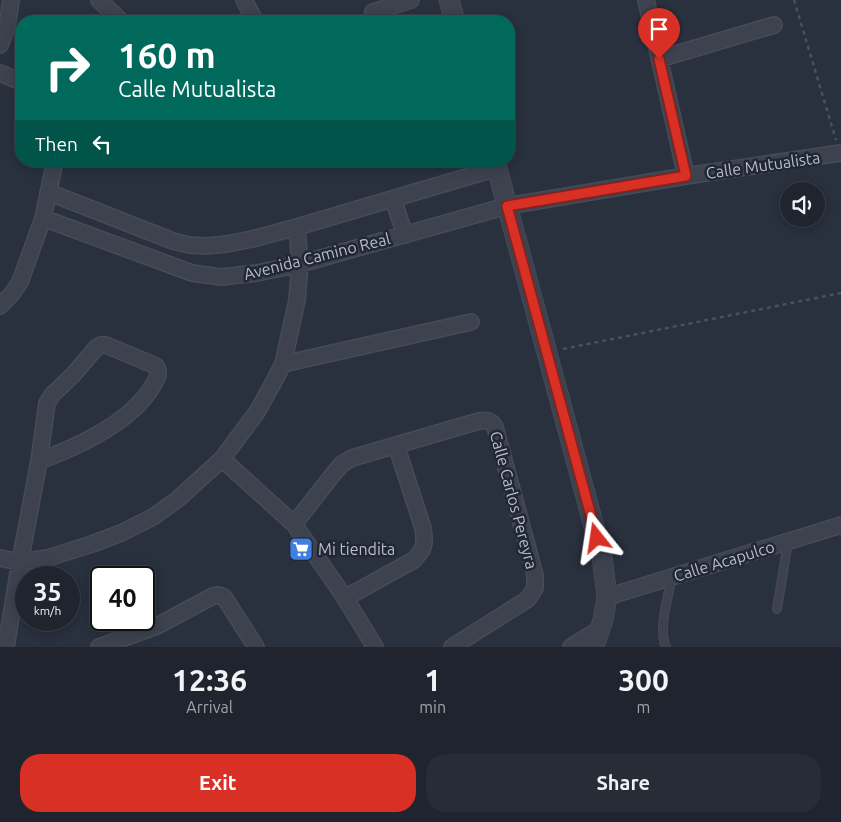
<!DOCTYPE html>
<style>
:root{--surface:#1f242e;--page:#272c36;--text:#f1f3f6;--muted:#a1a4aa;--line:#3c414a;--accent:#d93025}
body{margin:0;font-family:Ubuntu,sans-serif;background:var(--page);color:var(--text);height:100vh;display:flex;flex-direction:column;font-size:19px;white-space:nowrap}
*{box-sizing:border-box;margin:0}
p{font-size:16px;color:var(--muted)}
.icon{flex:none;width:28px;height:28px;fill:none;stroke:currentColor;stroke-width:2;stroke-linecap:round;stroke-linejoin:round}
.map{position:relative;height:647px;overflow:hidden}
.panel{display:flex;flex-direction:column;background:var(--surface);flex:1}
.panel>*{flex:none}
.banner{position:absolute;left:15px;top:15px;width:500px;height:152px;border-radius:20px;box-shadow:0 2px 12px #0003,0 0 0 1px var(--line);background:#00695c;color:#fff;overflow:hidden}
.controls{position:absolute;left:780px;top:182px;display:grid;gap:10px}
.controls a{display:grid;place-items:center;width:45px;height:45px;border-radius:50%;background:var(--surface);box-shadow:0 2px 12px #0003,0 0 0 1px var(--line);font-size:25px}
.speed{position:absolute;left:15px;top:566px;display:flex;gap:10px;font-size:25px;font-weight:700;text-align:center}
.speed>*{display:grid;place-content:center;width:65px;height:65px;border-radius:50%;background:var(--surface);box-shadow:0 2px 12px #0003,0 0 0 1px var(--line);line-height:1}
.speed small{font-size:12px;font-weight:400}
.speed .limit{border:2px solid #111;border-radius:8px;background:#fff;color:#111}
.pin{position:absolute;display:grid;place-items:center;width:42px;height:42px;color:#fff;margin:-51px -21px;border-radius:50% 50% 50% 0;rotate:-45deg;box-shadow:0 0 5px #0007}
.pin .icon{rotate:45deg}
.me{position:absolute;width:55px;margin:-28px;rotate:345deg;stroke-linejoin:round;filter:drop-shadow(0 0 4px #0008)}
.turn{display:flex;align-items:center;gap:18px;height:105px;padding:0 20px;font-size:22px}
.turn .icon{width:65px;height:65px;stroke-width:2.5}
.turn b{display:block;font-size:35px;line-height:42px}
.then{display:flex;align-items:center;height:48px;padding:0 20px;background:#0003;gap:10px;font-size:19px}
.eta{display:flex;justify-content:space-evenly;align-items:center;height:85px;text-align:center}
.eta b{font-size:30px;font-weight:700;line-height:35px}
.primary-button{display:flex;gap:10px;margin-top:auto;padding:10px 20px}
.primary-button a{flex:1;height:58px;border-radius:20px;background:var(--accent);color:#fff;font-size:20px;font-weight:700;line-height:58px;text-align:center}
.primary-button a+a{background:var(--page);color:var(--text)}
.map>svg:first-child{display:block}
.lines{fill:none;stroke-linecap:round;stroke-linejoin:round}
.service-casing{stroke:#464b58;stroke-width:10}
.minor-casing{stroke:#464b58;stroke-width:18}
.tertiary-casing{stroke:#464b58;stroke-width:21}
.path{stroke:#445457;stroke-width:2.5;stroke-dasharray:4 4;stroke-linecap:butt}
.service{stroke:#3d424e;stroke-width:8}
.minor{stroke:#3d424e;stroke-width:15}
.tertiary{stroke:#3d424e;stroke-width:19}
.route-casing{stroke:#8d1f18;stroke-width:12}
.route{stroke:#d93025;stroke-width:9}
.labels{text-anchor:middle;stroke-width:5;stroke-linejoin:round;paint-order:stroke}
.street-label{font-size:16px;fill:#b9bec9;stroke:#212734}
.poi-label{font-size:16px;fill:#b9bec9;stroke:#212734;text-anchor:start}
</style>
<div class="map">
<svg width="841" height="647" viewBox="0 0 841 647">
<rect width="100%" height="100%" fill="#29303e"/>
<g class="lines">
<g class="service-casing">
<path id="service" d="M777,609L788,542
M666,647C658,629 668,597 672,577"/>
</g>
<g class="minor-casing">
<path id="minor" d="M99,0L121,21
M244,0L255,21
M646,0L686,176
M373,12L411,0
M0,45L7,27L11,0
M659,59L774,25
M0,73L21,82
M48,192L173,241L189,245L206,246L227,244L252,239L297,227L497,168
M393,199L405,235
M43,218L192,273L221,277L257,273L300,264L507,206L686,176L841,153
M0,306L11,295L20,282L43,218L55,161
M283,364L471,322
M222,459L294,524L345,598L375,647
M294,524L335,472L342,464L352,458L479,421C486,420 491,420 495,427L535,575V588L528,599L452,647
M0,558L20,562L48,558L92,544L121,533L153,517L178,499L222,459L257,412L272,385L283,364L297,300L300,264L297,227
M607,597L841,525
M345,598L414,560L422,550L424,543V536L423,528L396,445
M6,647L20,562L39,461L47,403L53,394L73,375L96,348L101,345H106L156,366C161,374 156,380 152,387C130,423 77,447 39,461
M99,647L157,626L213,596L219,595L224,597L256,647
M571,647L600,629"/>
</g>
<g class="tertiary-casing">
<path id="tertiary" d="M449,0L455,21
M495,161L602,556L607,597L603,620L594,647"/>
</g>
<path class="path" d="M794,0L836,140
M563,349L841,293"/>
<use href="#service" class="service"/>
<use href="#minor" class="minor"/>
<use href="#tertiary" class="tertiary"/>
</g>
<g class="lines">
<g class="route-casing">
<path id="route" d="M597,538L507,206L686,176L659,59"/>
</g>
<use href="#route" class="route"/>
</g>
<defs>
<g id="supermarket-square" transform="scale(1.25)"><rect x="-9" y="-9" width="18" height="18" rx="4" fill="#3f7fe0" stroke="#212734"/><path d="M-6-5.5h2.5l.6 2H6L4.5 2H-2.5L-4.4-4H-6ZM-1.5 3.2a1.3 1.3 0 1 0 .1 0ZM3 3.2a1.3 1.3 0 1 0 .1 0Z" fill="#fff"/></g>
</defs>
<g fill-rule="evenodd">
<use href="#supermarket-square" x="301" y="549"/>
</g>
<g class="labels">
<g class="street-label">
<text transform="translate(763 165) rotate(-8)" y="6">Calle Mutualista</text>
<text transform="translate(317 256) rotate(-14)" y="6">Avenida Camino Real</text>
<text transform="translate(514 500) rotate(75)" y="6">Calle Carlos Pereyra</text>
<text transform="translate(724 561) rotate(-17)" y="6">Calle Acapulco</text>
</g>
<g class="poi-label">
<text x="318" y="555">Mi tiendita</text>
</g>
</g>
</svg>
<div class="controls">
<a><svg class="icon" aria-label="sound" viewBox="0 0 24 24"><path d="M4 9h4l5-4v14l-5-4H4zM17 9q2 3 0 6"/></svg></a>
</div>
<div class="speed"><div>35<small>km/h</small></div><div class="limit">40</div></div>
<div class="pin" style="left:659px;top:59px;background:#d93025"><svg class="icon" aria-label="arrive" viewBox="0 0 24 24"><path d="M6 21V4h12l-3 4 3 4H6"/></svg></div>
<svg class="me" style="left:597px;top:538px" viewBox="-20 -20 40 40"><path d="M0-17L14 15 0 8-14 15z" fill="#d93025" stroke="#fff" stroke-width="4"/></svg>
<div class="banner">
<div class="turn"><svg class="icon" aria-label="right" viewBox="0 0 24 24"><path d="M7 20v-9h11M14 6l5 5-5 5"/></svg><div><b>160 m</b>Calle Mutualista</div></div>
<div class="then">Then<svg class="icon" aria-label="left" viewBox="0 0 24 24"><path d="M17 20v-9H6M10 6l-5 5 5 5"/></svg></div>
</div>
</div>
<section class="panel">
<div class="eta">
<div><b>12:36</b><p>Arrival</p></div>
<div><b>1</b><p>min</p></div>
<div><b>300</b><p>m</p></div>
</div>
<div class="primary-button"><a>Exit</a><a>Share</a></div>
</section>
